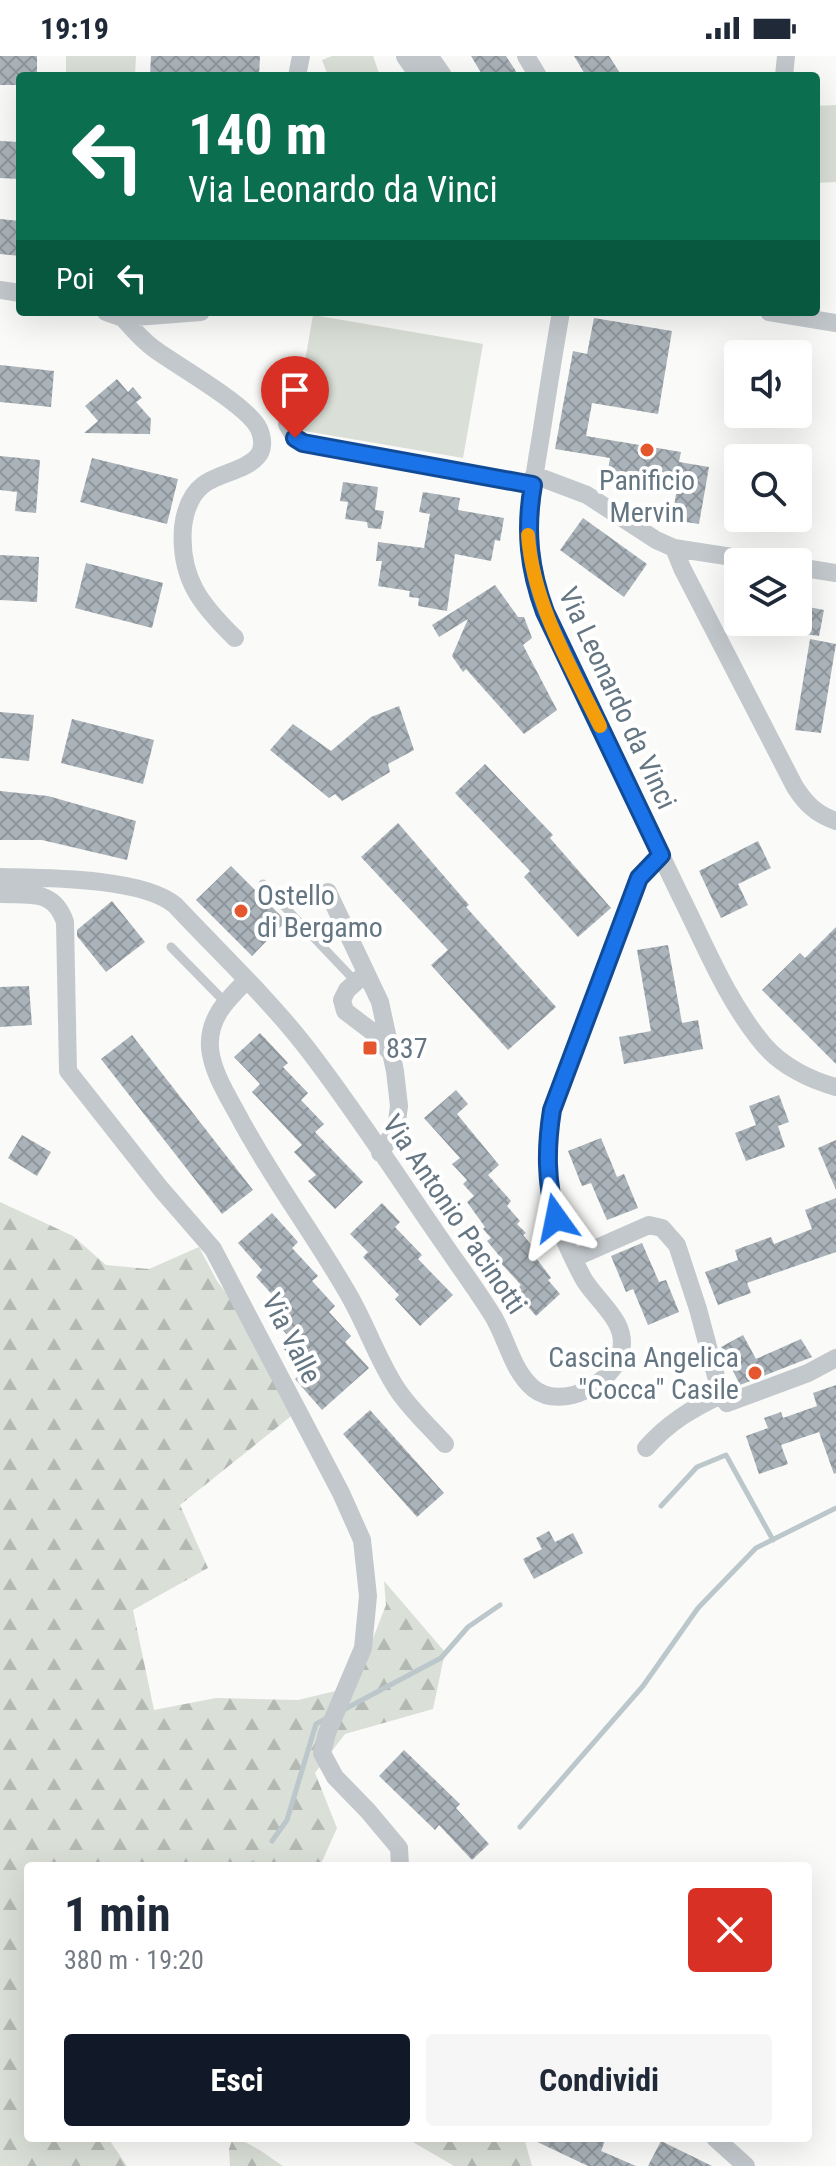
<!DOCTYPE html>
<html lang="it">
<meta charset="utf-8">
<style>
:root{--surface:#fff;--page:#f6f6f7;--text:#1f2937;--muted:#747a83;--accent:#111827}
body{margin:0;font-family:"Roboto Condensed",sans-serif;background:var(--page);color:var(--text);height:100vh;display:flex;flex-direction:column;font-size:30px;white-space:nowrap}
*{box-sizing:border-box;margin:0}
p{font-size:26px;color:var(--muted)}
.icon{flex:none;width:44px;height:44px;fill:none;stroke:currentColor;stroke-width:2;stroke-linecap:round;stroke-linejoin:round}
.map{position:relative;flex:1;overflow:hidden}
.side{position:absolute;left:24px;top:1806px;width:788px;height:280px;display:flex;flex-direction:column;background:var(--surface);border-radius:8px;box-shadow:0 8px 32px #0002}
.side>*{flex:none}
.banner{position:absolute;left:16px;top:16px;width:804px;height:244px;border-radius:8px;box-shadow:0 8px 32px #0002;background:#0b6e4f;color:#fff;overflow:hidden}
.fabs{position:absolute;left:724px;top:284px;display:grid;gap:16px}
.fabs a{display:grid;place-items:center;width:88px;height:88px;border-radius:8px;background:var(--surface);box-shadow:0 8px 32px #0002;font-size:40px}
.pin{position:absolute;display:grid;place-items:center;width:68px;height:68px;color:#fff;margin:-82px -34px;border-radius:50% 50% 50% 0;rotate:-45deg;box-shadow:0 0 8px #0007}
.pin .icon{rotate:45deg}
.me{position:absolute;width:88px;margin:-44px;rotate:348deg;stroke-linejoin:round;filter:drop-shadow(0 0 6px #0008)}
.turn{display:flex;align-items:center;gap:28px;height:168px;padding:0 40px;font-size:36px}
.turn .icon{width:104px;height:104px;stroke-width:2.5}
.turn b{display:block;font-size:56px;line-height:68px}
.then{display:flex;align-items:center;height:76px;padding:0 40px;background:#0003;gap:16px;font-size:30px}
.round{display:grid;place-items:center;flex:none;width:84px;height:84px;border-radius:8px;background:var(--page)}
.summary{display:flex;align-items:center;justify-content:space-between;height:136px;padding:0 40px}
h1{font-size:48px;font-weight:700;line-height:60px}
.cta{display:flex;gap:16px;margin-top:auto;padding:16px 40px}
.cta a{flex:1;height:92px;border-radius:8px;background:var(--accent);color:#fff;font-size:32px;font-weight:700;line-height:92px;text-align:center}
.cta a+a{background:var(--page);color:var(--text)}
.status{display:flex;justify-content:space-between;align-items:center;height:56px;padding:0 40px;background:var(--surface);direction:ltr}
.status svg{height:22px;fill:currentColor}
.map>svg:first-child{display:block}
.forest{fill:url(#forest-firs)}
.park{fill:#dadfd7}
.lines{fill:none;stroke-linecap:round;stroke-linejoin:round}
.stream{stroke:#bbc7cb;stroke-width:5}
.building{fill:url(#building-cross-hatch)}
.service{stroke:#c3c8cc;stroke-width:9}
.minor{stroke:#c3c8cc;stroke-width:18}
.tertiary{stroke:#c3c8cc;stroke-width:22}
.route-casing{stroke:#114b97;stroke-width:20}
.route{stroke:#1a73e8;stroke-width:14}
.slow{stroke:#f59e0b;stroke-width:14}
.poi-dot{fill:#e4572e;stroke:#fff;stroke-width:3}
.labels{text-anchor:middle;stroke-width:8;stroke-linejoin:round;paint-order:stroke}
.poi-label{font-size:28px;fill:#657683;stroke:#fff;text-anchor:start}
.street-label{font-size:28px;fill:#657683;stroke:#fff}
</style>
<div class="status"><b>19:19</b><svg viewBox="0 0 49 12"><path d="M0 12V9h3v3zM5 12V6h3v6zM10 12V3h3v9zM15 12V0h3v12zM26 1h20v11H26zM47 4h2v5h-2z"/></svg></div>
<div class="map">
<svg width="836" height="2110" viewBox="0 0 836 2110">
<defs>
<pattern id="forest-firs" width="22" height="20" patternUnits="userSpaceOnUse" patternTransform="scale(2)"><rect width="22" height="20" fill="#dadfd7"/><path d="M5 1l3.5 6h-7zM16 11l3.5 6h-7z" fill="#b4b9b4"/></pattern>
<pattern id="building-cross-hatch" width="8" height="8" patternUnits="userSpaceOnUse" patternTransform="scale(2)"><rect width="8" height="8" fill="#aab3b9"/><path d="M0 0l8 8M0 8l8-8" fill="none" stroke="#8e969c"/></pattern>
</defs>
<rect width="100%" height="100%" fill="#fafaf8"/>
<path class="forest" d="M0,1146L73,1180L106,1209L149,1213L199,1191L217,1225L245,1261L295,1357L180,1449L208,1512L133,1554L154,1654L216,1642L298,1644L348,1632L359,1618L386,1549L384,1525L445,1596L433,1653L345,1678L315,1717L337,1772L320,1810H28V2082H108L127,2110H0Z
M233,2082C253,2087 267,2100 283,2110H230L229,2093Z
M406,2082H524L532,2110H454Z"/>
<path class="park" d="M66,0H136L135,20H66Z
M332,0H373L380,20H328L322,4Z
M836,49V126L816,127V50Z
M313,259L483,288L463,402L293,373Z"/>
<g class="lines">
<path class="stream" d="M661,1450L697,1411L726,1399L773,1484
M343,1654L441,1602L468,1571L500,1549
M520,1771L643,1630L698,1552L756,1492L836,1452
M272,1785L287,1764L316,1668L327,1662
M249,1810L253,1807"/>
</g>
<path class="building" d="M0,0H37V20H20V29H0Z
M151,0H260L259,20H150Z
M471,0H506L519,20H483Z
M574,0H609L622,20H586Z
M0,85L20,86V123L0,122Z
M0,163L20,165V200L0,198Z
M594,262L672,275L658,358L592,347L586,380L681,396L679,406L709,411L699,468L672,464L678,425L608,414L610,402L555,393L573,295L587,298Z
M0,309L54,315L51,351L0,346Z
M117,323L128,336L133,331L142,342L136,346L151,363L150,378L84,377L98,365L85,350Z
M0,400L40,404L36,457L15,455L17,436L0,434Z
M92,402L178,423L167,468L80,446Z
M343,426L378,431L375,454L384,455L381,473L368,472L367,466L345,463L348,446L340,445Z
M423,436L460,442L458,454L504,462L500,485L495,484L491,505L455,498L447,555L418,550L419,542L409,541L410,535L378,530L382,505H376L378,486L424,492L430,458L419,456Z
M583,462L647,508L624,541L560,494Z
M0,499L39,501L37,546L0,544Z
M86,507L163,527L152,572L75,552Z
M495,529L518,561H524L532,582L523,589L557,654L524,678L466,613L463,616L452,600L468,563L439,581L432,569Z
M798,549L824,554L819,580L798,577Z
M810,583L836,588L821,677L795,674Z
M399,650L414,694L388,708L390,716L342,745L335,738L329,742L270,694L293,668L331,695L371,661Z
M0,656L34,659L29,705L0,702Z
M72,663L154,684L143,728L61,707Z
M485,708L553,779L550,782L611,852L578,881L524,821L530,815L455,737Z
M0,735L48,740L136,765L127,804L42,784H0Z
M398,767L469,849L466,851L556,951L508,994L431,909L448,894L361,801Z
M758,785L771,812L738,828L748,849L721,862L699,815Z
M231,810L286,865L252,900L196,844Z
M112,845L145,886L106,916L77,880V874Z
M836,871V1008L762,934L800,897L805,902Z
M668,889L682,967L698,964L703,993L624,1008L619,981L651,975L637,894Z
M29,930L32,969L0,971V931Z
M260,977L288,1007L283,1011L308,1037L301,1044L324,1068L315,1076L363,1126L335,1153L308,1125L316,1119L294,1096L302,1089L252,1036L260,1028L234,1001Z
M132,979L253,1134L222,1158L101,1003Z
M456,1034L468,1048L457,1058L499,1109L488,1119L511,1145L507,1150L520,1165L517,1168L526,1177L523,1179L534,1192L531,1195L551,1222L548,1224L560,1238L536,1260L514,1235L521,1229L499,1205L502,1203L487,1185L491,1182L483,1173L485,1171L467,1146L474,1140L463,1128L467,1124L452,1108L460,1102L424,1062Z
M779,1039L789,1066L778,1070L785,1091L746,1105L735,1077L756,1069L749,1050Z
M22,1079L51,1096L37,1120L8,1102Z
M601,1082L617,1121L624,1118L638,1152L607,1164L591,1127L582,1130L568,1095Z
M836,1084V1134L818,1092Z
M836,1142V1196L747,1227L751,1237L718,1249L705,1216L738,1204L735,1194L771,1181L774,1188L812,1173L805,1154Z
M382,1147L400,1166L395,1171L422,1199L418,1203L453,1239L420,1270L395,1243L399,1239L363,1201L368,1196L350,1178Z
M272,1157L298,1186L292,1192L318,1220L312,1225L335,1250L329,1256L351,1280L345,1286L369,1312L322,1354L295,1323L304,1315L281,1290L290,1282L267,1257L279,1246L256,1221L262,1214L238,1187Z
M642,1187L659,1226L666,1224L679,1256L648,1269L633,1233L626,1236L611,1200Z
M743,1279L756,1303L801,1283L812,1301L740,1329L721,1291Z
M836,1329V1417L834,1418L819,1376L781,1389L788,1408L759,1418L746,1380L768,1372L764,1362L781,1356L783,1362L817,1350L813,1337Z
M370,1354L444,1437L417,1461L343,1378Z
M549,1475L555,1486L573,1477L583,1497L534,1523L523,1503L542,1493L536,1482Z
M404,1694L460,1748L456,1752L489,1788L472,1804L439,1769L435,1774L379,1720Z
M529,2082H606L601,2095L636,2110H588Z
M661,2085L712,2110H648Z"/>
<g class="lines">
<path class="service" d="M263,828L356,926
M171,891L225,946"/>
<path class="minor" d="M526,0L538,20
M297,20L301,0
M784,20L786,0
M0,234L20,237
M106,256L123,262L201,256
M561,256C554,295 548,334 542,373C531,442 520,487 545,556C591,650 635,746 681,841C706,891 727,945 764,989C782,1010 810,1024 836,1031
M769,256L836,267
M123,262C132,272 141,283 153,292C177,310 248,349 259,373C263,382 264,394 257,401C245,415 218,417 203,429C190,439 185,455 183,471C179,522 201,549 235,582
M287,368L295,382L303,387L533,429
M534,419L587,439L656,484L674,492L765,506
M674,492L682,512L795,731C806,748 816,758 836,765
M798,511L836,517
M0,821C44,822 141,821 175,849C219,896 267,941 306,991C354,1053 397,1120 442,1185C459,1210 477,1234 493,1260C507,1283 512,1315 534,1333C563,1355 614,1327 621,1295C628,1265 596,1245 583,1222C573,1203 563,1182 556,1162C544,1126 546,1091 552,1054L639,822L661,799
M328,836L380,946L395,1015L399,1050L396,1073L380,1097
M0,838C30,839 54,833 65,866L68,1015L161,1133L213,1193L341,1437L362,1484L368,1540L363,1592L327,1677L322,1697L335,1721L368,1755L399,1792L400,1810
M366,917L347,934L342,944L345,955L374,977L389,995
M246,925C227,944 208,962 210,992C212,1015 227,1039 238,1059C271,1122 315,1179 350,1241C367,1271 378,1304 397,1333C410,1353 429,1370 445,1388
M574,1202L649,1169L662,1172L677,1189L698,1253L721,1339L727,1347L808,1317L836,1302
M646,1392C668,1367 691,1353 721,1339
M715,2082L746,2110"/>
<path class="tertiary" d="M407,0L421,20
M427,0L441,20"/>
</g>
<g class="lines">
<g class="route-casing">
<path id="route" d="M295,382L303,387L533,429C525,474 529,513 545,556L661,799L639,822L552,1054C546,1092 546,1125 556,1162"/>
</g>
<use href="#route" class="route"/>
<path class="slow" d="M528,479C533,548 570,609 600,670"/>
</g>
<g class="poi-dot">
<circle cx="647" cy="394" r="8"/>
<circle cx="241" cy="855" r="8"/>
<rect x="362" y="984" width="16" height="16" rx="4"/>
<circle cx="755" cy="1317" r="8"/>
</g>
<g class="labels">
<g class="poi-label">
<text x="647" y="434" text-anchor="middle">Panificio<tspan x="647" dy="32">Mervin</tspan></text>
<text x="257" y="849">Ostello<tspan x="257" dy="32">di Bergamo</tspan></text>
<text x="386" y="1002">837</text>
<text x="739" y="1311" text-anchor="end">Cascina Angelica<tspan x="739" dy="32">"Cocca" Casile</tspan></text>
</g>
<g class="street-label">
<text transform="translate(618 642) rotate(65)" y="10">Via Leonardo da Vinci</text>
<text transform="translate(455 1158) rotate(56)" y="10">Via Antonio Pacinotti</text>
<text transform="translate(292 1282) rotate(63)" y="10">Via Valle</text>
</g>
</g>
</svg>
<div class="fabs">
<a><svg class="icon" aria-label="sound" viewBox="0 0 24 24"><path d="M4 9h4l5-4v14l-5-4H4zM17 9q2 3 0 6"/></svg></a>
<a><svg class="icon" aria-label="search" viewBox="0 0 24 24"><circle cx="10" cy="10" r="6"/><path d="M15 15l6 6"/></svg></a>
<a><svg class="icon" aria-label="layers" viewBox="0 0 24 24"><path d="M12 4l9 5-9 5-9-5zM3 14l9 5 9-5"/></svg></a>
</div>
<div class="pin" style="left:295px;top:382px;background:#d93025"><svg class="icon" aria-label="arrive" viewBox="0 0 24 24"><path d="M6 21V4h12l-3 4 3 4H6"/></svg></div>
<svg class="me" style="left:556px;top:1162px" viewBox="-20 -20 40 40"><path d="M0-17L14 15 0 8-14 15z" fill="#1a73e8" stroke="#fff" stroke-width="4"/></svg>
<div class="banner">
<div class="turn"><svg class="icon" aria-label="left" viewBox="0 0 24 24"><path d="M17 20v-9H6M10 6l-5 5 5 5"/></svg><div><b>140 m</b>Via Leonardo da Vinci</div></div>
<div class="then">Poi<svg class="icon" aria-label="left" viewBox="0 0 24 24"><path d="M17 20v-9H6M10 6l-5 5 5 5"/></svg></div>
</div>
<section class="side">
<div class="summary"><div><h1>1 min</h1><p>380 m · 19:20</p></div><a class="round" style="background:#d93025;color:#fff"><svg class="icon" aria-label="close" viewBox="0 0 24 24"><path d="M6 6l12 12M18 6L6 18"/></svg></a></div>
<div class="cta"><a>Esci</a><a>Condividi</a></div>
</section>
</div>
